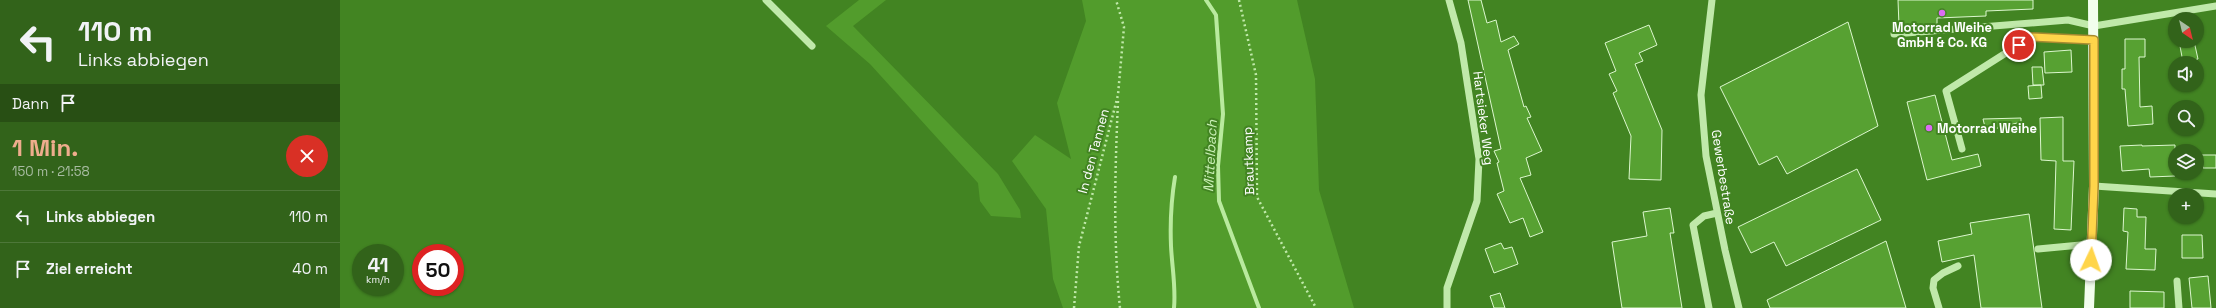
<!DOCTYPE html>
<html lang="de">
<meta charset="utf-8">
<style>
:root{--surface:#32631a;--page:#3a6923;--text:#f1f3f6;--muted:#a8bca2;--line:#4d7739;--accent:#eead8d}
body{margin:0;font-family:"Space Grotesk",sans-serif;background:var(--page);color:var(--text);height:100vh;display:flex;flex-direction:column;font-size:15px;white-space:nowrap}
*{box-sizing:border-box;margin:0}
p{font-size:13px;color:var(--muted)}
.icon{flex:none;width:22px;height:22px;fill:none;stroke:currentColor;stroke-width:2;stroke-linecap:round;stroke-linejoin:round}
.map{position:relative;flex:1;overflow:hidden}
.sheet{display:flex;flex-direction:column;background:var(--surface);width:340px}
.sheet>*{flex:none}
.top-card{background:#32631a;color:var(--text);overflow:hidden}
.needle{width:26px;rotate:145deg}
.controls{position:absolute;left:1828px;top:12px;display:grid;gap:8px}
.controls a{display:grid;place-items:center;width:36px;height:36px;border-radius:50%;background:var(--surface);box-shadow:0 1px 3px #0004;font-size:20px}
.speed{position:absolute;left:12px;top:244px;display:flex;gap:8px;font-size:20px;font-weight:700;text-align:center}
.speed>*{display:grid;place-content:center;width:52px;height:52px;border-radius:50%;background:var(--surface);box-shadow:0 1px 3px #0004;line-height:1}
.speed small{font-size:10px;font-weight:400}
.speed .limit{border:6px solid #d22;background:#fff;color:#111}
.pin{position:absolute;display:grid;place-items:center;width:34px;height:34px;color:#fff;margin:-17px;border:2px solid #fff;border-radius:50%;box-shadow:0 1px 4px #0007}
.me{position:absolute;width:44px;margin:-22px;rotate:3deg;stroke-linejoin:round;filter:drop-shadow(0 0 3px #0008)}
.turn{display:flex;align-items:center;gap:14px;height:84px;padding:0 12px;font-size:18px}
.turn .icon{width:52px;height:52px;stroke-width:2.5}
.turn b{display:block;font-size:28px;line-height:34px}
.then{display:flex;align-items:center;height:38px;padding:0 12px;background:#0003;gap:8px;font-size:15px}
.round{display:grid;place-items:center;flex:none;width:42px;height:42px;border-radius:21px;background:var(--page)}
.overview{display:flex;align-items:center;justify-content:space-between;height:68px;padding:0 12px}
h1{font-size:24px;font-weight:600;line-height:30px;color:var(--accent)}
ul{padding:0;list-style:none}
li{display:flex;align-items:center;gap:12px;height:52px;padding:0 12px;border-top:1px solid var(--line)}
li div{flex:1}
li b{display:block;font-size:15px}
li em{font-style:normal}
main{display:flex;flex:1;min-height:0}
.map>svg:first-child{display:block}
.green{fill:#529c2c}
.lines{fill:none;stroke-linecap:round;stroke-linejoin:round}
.stream{stroke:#b9ea9e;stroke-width:4}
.building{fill:#57a132;stroke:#dcf7ce}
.path{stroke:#c0e9aa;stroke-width:2.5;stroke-dasharray:2 3;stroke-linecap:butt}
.minor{stroke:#c0e9aa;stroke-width:7}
.major{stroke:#f2feed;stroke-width:10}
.route-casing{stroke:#a68a30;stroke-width:10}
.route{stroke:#ffd54a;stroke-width:7}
.poi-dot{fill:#dc6cf4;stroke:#428422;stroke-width:1.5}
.labels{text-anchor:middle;stroke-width:4;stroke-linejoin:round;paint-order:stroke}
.poi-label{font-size:13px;font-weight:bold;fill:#fff;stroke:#428422}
.street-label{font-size:13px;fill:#fff;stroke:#428422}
.water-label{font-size:14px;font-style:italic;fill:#caf0b6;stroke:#428422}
</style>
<main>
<section class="sheet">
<div class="top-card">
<div class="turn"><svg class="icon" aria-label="left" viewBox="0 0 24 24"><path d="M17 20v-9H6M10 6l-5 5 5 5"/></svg><div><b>110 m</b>Links abbiegen</div></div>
<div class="then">Dann<svg class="icon" aria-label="arrive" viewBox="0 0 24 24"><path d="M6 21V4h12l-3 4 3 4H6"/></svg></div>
</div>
<div class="overview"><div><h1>1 Min.</h1><p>150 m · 21:58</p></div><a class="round" style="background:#d93025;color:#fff"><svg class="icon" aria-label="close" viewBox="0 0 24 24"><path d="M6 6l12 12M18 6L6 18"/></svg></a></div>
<ul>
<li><svg class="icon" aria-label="left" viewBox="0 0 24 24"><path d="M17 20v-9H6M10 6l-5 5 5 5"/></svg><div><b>Links abbiegen</b></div><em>110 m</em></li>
<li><svg class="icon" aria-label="arrive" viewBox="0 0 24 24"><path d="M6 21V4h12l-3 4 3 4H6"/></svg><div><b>Ziel erreicht</b></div><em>40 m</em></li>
</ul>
</section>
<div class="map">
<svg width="1876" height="308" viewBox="0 0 1876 308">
<rect width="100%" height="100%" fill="#428422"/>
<path class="green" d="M519,0H546L513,26L658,174L680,210L681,218L651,216L640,201L638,183L530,64L486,26Z
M742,0H957L975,79L979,190L1014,308H723L713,279L706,209L672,161L695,135L731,159L717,103L746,21Z"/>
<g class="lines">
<path class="stream" d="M866,0L876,15L883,114L878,166L879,201L919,308
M834,308C836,287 832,267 831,246C830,222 831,201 835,177"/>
</g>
<path class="building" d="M1128,0H1141L1147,23L1156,20L1161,42L1174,36L1179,44L1168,50L1184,107L1186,106L1191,117L1187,118L1202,151L1186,158L1191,175L1180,178L1203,232L1190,237L1183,218L1170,223L1157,194L1164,191L1157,163L1159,162L1154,151L1161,149Z
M1558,0H1693V9L1646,11V16L1597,18V24L1559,26Z
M1508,22L1538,126L1447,174L1437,156L1419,165L1380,87Z
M1309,25L1317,45L1299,53L1303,61L1295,64L1322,130L1321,180L1289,179L1291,136L1273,93L1277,91L1269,74L1276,71L1265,43Z
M1785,39H1805V57H1799L1800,107L1812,106L1813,124L1788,126L1785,89H1782V69H1785Z
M1839,41H1854L1858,59L1843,62Z
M1731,50L1732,72L1705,73L1704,52Z
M1692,67H1702L1704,85H1693Z
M1701,85L1702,98L1689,99L1688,86Z
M1595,95L1612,160L1638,154L1641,166L1587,180L1567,102Z
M1723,117V161H1734L1731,230L1714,229L1716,161L1701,160L1700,118Z
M1681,118V122L1646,131L1643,119Z
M1802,145V146L1835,145V176L1810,177L1809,169L1782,171L1780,146Z
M1861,155H1876V168H1863Z
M1517,169L1541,220L1446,266L1434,242L1411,253L1398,227Z
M1330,208L1334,233H1330L1342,308H1282L1272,242L1307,236L1303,212Z
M1784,208L1797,209V217H1806L1805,249H1816L1815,270L1786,269L1788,232L1783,231Z
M1689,214L1702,308H1641L1634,255L1602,262L1598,241L1632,234L1630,223Z
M1842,235H1862L1863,258H1842Z
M1546,241L1566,308H1430L1427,300Z
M1161,243L1164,249L1172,247L1178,264L1154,273L1145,249Z
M1868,276L1871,308H1852L1849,278Z
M1790,291L1824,292V308H1790Z
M1160,293L1165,308H1154L1150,296Z"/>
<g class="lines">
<path class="path" d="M899,0L916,75L917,197L976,308
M778,101C775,171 773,239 780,308
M734,308L739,246L778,95L784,27L776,0"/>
<path class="minor" d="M426,0L472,46
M1372,0L1361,95L1366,156L1385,250L1399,308
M1554,34L1728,20L1754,26L1876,6
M1622,149L1606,91L1691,37L1754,40
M1754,186L1876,194
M1698,249L1751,244
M1837,281L1839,308
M1107,308V288L1137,201L1139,159L1121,43L1109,0
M1369,308L1353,225L1364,216L1377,213
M1599,308L1593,288L1594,280L1603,273L1618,266"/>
<path class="major" d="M1749,308L1754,186L1753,0"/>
</g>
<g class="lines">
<g class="route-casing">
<path id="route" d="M1679,45L1691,37L1754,40V186L1751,260"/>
</g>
<use href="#route" class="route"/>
</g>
<g class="poi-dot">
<circle cx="1602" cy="13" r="4"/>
<circle cx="1589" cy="128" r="4"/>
</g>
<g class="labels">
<g class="poi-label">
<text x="1602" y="32">Motorrad Weihe<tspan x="1602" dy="15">GmbH &amp; Co. KG</tspan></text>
<text x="1597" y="133" text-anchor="start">Motorrad Weihe</text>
</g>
<g class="street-label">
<text transform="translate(1144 118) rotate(83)" y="5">Hartsieker Weg</text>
<text transform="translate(753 151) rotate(-75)" y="5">In den Tannen</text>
<text transform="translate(908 161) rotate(-92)" y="5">Brautkamp</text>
<text transform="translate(1384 177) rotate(81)" y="5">Gewerbestraße</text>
</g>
<g class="water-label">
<text transform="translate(870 156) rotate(-87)" y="5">Mittelbach</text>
</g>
</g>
</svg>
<div class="controls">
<a><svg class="needle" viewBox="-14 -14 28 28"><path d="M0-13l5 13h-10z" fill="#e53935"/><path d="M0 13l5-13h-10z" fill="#a8bca2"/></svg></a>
<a><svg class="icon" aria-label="sound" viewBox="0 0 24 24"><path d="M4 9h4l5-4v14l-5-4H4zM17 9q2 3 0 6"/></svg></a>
<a><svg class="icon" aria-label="search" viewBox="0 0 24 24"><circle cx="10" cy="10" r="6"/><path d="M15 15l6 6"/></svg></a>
<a><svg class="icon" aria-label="layers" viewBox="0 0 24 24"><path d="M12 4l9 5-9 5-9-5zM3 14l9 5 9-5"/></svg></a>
<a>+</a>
</div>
<div class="speed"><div>41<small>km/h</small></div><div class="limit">50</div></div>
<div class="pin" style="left:1679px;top:45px;background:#d93025"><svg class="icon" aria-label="arrive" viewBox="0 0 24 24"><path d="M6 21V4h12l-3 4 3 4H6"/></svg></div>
<svg class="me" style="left:1751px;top:260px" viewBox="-20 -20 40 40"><circle r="19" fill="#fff"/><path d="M0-13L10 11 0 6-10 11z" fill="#ffd54a"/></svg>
</div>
</main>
